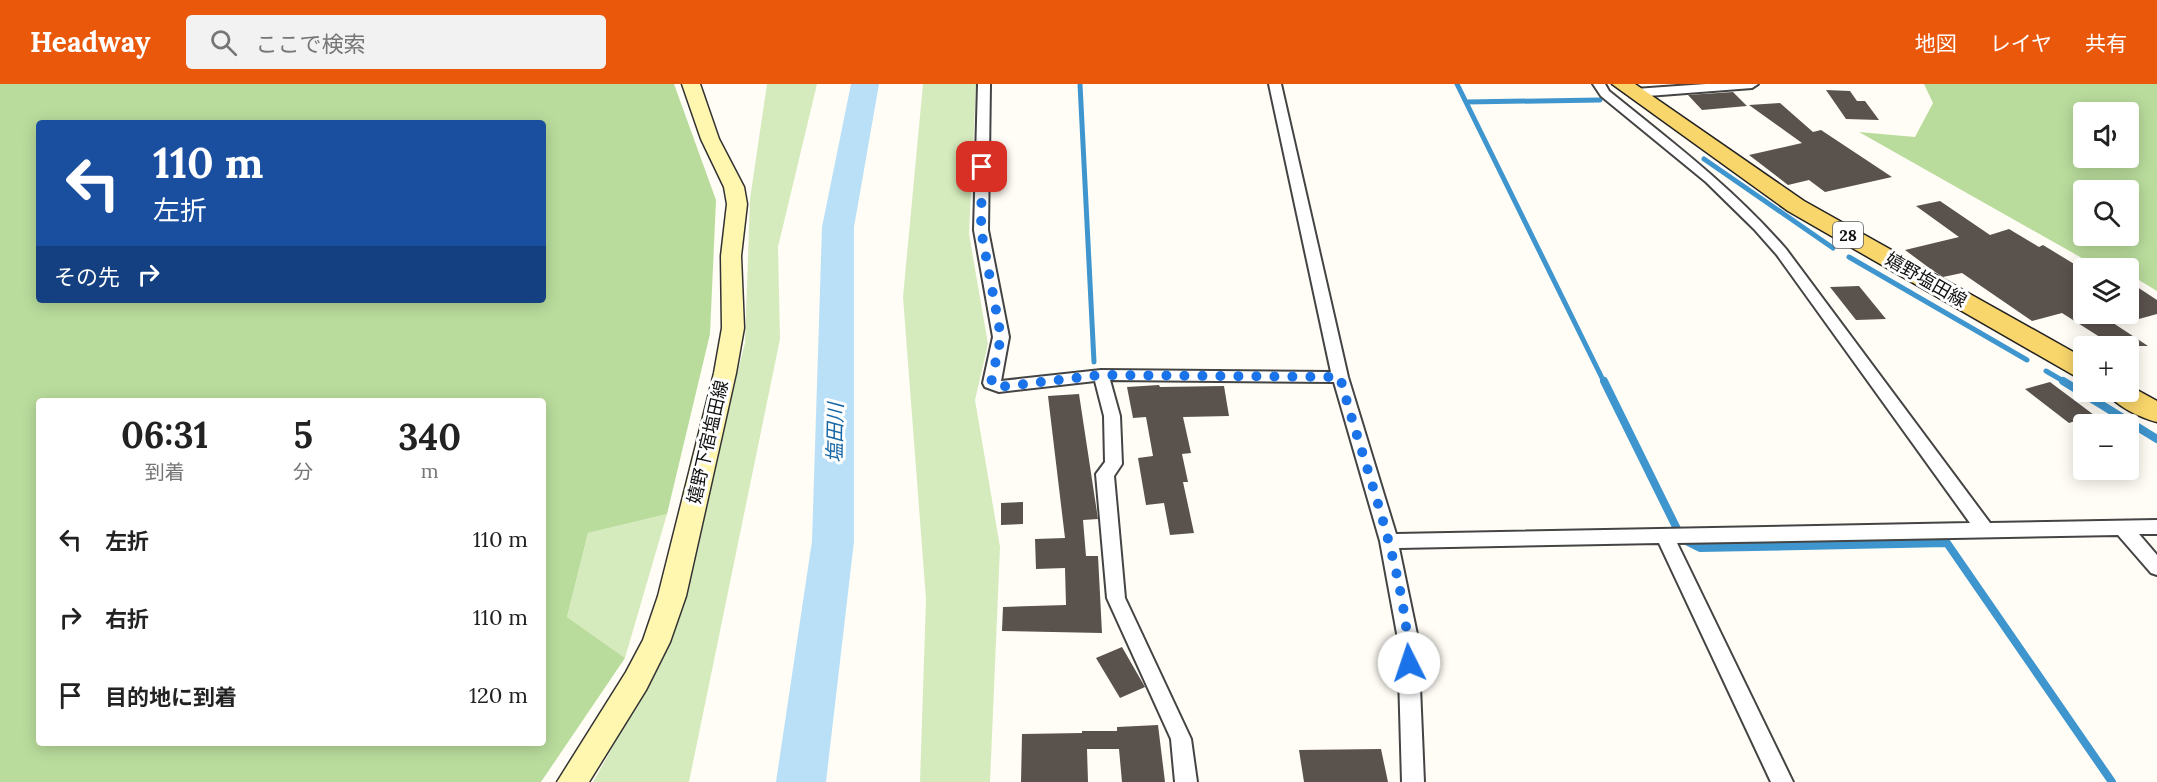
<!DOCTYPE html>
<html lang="ja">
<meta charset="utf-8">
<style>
:root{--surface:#fff;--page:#f2f2f2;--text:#222;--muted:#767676;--accent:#ea580c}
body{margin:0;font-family:Lora,"Noto Sans JP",serif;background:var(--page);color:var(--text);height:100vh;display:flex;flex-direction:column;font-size:22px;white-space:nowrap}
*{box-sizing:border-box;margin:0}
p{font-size:20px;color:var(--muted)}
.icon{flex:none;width:33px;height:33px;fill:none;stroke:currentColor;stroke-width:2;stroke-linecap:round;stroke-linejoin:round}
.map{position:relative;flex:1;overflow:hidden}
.side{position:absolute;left:36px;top:314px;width:510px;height:348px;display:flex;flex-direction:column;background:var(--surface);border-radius:6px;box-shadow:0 3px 15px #0003}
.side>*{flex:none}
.top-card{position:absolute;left:36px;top:36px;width:510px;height:183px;border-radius:6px;box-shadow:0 3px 15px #0003;background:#1a4fa0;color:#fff;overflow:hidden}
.buttons{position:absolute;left:2073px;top:18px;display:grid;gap:12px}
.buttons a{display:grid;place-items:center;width:66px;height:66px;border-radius:6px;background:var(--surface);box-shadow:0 3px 15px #0003;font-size:30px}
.pin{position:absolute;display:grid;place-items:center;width:51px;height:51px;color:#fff;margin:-26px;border-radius:12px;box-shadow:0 3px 9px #0006}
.me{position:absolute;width:66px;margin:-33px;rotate:356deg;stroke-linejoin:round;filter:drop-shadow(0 0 4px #0008)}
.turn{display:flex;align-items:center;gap:21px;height:126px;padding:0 18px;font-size:27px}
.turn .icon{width:78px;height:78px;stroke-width:2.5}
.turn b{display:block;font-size:42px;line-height:51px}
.then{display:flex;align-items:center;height:57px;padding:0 18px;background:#0003;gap:12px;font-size:22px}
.eta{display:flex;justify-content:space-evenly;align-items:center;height:102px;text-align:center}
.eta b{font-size:36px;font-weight:700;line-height:42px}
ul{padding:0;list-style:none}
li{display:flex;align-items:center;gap:18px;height:78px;padding:0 18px}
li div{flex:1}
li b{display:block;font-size:22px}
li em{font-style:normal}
header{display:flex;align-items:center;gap:36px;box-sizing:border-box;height:84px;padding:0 30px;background:var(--accent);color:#fff}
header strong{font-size:28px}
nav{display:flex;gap:33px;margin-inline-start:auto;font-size:21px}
.search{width:420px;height:54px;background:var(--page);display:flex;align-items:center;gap:15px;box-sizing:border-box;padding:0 21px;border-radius:6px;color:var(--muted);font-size:22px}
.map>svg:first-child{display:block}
.green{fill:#d5ebbd}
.forest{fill:#b9dc9c;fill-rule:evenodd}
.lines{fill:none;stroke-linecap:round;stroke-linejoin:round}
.stream-far1{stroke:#3f96cf;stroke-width:5}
.stream{stroke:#3f96cf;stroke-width:8}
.river{fill:#b9e0f7;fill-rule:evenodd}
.building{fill:#5a524d}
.minor-casing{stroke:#444;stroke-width:4}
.secondary-casing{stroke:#333;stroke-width:3}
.primary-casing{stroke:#222;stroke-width:3}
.minor{fill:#fff;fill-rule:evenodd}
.secondary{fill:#fff6b0;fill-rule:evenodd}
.primary{fill:#f9d66b;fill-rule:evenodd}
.route{stroke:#1a73e8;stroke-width:10;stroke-dasharray:0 18}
.labels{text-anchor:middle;stroke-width:6;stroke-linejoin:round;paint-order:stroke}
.shield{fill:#fff;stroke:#585858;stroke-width:1.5}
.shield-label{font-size:16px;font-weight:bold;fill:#111}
.street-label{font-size:18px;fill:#111;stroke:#fff}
.water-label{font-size:20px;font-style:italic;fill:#1768a6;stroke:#fff}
</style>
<header>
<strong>Headway</strong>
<div class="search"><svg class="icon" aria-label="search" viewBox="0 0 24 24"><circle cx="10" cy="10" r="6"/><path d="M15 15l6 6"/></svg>ここで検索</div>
<nav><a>地図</a><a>レイヤ</a><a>共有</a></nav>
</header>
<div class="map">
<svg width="2157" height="698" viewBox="0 0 2157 698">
<rect width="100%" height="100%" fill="#fffdf5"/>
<path class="green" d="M767,0H817L778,163L780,255L689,698H593L667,567L745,259L750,115Z
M923,0H976L969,150L988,260L975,316L1000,463L990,698H920L926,515L903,213Z
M667,430L625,574L567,533L588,449Z"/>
<path class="forest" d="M0,0H674L716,116L710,250L667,430L588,449L567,533L625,574L541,698H0ZM39,39H543V216H39ZM39,316H543V658H39Z
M1924,0H2157V207L2129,190L2128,184H2120L2111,179L2089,178L1859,48L1915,53L1933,19ZM2084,28H2128V74H2084ZM2084,106H2128V152H2084Z"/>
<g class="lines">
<path class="stream-far1" d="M1080,0L1094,278
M1457,0L1604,298
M1466,18L1600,16
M1704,75L1833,164
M1849,173L2027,276
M2046,287L2065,298"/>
<path class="stream" d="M1604,297L1682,455L1700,464L1947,459L2112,698
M2063,297L2157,355"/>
<path class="river" d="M851,0H879L854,143V457L826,698H776L812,457L822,143Z"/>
</g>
<path class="building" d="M1826,6L1850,7L1857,17H1865L1879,36L1846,35Z
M1733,8L1747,22L1702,26L1688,11Z
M1780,19L1813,48L1821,46L1892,93L1825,108L1809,96L1788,101L1749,71L1802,59L1749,21Z
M1940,117L1990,151L2009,145L2039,163L2043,161L2084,186V238L2101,231L2148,262H2114L2062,229L2032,237L1962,189L1943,193L1932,186L1905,166L1959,153L1916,122Z
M2128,197L2157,216V230L2128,238Z
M1859,202L1886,235L1856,236L1830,203Z
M2050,298L2094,331L2069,339L2025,305Z
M1159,301L1160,303L1224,302L1229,332L1183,333L1191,369L1182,370L1188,398H1183L1194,449L1170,451L1164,419L1146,421L1138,374L1153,372L1146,333L1133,334L1127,303Z
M1079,310L1098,435L1083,436L1086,472H1098L1102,549L1002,547L1003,523L1066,521L1065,484L1036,485L1035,455L1065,454L1048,312Z
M1023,418V440L1001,441V419Z
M1122,563L1145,603L1120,614L1096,574Z
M1158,641L1165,698H1122L1119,665H1087L1088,698H1021L1022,650L1082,649V647H1117V643Z
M1381,665L1388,698H1304L1299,666Z"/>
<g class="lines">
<g class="minor-casing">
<path id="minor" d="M978,0H990L988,146L1009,253L1001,297L1101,286L1331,288L1269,0H1281L1348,293L1396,450L1970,439L1777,171L1754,145L1706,98L1601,12L1593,0H1605L1609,7C1671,57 1734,105 1786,165L1990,439L2157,436V450H2139L2157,471V491L2151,489L2118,451L1677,459L1793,698H1771L1659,459L1399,464L1418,555L1424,698H1402L1398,555L1380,457L1334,298L1110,296L1120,332L1122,380L1114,392L1125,514L1191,655L1197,698H1175L1171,655L1107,514L1096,390L1105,378L1104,332L1095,297L999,308L985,303L983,299L993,253L974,146Z
M1706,0H1758L1752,4L1635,13L1629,9L1635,5Z"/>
</g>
<g class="secondary-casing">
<path id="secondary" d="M682,0H700L719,55L744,103L747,120L741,172L744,244L736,289L686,512L670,558L646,606L589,698H557L626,588L643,556L658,512L714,289L722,244L721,172L727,120L724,103L701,55Z"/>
</g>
<g class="primary-casing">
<path id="primary" d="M1612,0H1635L1804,117L2084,274V295L2075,292L1788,127Z
M2128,301L2157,317V338C2141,334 2115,322 2107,308H2128Z"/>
</g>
<use href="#minor" class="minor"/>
<use href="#secondary" class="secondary"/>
<use href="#primary" class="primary"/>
</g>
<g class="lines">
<path class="route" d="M982,83L981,146L1001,253L991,299L999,303L1101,291L1340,293C1364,383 1406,486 1409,579"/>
</g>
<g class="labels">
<rect class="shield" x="1833" y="138" width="30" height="26" rx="4.5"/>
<g class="shield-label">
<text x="1848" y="157">28</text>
</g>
<g class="street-label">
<text transform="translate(1926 196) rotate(30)" y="6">嬉野塩田線</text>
<text transform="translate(708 358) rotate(-77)" y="6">嬉野下宿塩田線</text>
</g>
<g class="water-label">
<text transform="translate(835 349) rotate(-89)" y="7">塩田川</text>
</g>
</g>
</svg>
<div class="buttons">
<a><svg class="icon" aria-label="sound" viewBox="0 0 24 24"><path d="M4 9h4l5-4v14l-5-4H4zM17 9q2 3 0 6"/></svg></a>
<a><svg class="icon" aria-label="search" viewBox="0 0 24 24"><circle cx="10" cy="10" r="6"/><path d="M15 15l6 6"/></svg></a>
<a><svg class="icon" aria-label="layers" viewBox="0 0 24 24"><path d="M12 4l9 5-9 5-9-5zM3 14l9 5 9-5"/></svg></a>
<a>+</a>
<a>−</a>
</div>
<div class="pin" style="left:982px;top:83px;background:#d93025"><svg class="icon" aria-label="arrive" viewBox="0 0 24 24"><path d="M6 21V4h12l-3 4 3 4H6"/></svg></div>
<svg class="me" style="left:1409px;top:579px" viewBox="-20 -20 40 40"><circle r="19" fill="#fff"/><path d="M0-13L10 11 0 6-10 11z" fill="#1a73e8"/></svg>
<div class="top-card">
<div class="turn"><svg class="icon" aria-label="left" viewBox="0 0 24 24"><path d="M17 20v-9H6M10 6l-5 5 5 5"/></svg><div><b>110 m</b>左折</div></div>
<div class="then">その先<svg class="icon" aria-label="right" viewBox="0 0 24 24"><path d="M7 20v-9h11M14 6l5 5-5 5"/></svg></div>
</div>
<section class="side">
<div class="eta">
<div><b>06:31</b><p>到着</p></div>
<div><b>5</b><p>分</p></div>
<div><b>340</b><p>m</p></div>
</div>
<ul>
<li><svg class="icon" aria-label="left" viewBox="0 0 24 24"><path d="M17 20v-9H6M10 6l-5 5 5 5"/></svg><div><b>左折</b></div><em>110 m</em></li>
<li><svg class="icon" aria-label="right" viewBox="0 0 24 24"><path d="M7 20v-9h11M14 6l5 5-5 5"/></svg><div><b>右折</b></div><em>110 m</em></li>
<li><svg class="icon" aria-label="arrive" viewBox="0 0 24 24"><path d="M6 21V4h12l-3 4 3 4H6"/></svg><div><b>目的地に到着</b></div><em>120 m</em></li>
</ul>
</section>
</div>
